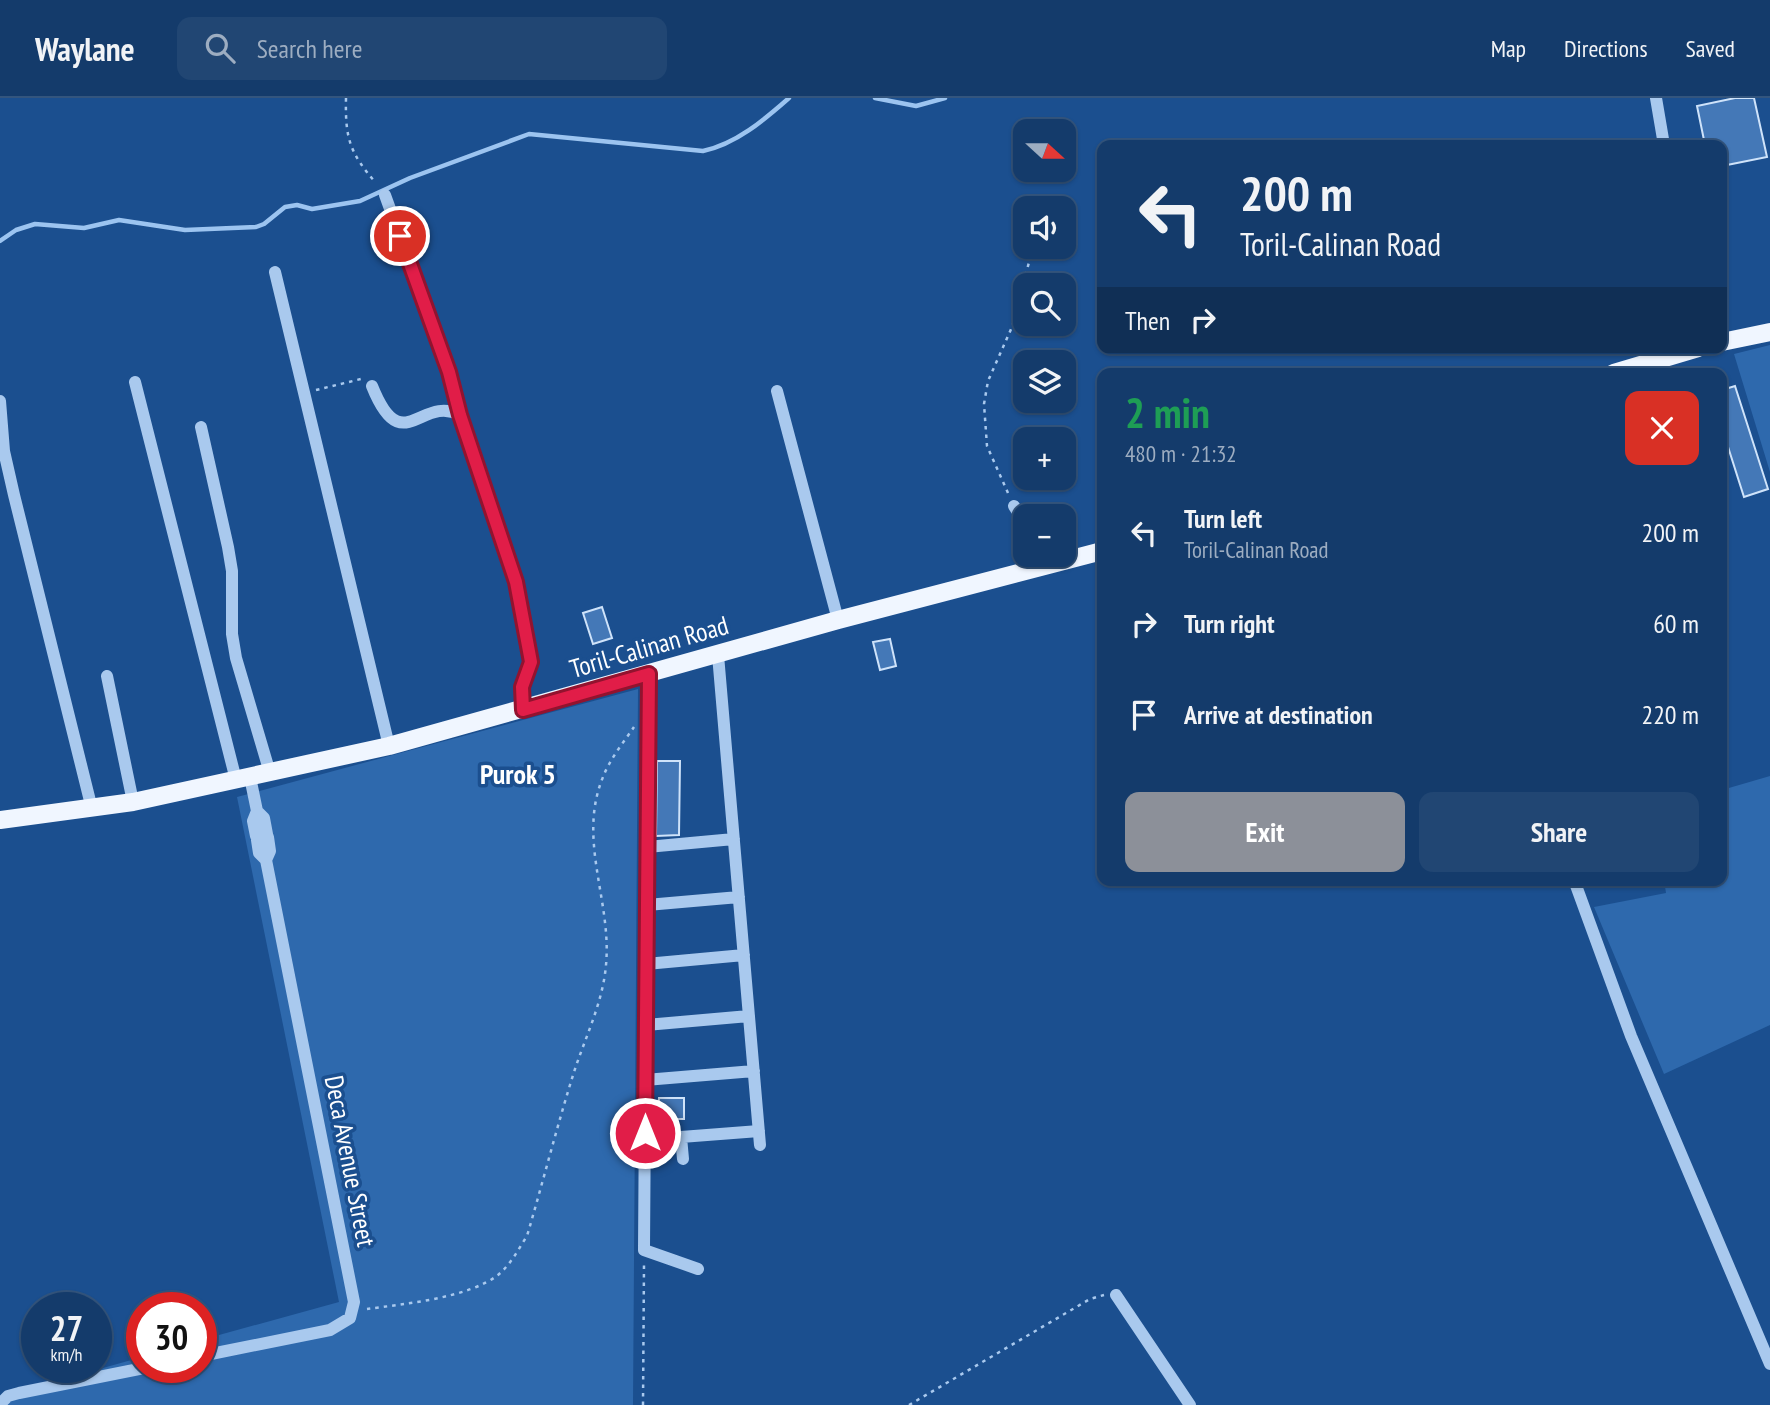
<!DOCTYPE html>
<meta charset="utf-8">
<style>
:root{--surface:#143b6b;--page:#214673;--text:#f1f3f6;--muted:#9dadc1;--line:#33557e;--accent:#8c9099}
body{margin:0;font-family:"PT Sans Narrow",sans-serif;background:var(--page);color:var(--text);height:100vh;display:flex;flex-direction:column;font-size:26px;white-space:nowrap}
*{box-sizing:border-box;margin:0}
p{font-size:23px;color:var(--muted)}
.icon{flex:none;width:38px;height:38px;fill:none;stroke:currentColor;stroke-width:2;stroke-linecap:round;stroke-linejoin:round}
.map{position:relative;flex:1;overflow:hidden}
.side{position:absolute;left:1097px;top:270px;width:630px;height:518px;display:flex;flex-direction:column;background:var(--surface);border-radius:14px;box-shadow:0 2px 5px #0004,0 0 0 2px var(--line)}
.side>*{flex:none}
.hud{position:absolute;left:1097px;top:42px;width:630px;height:214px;border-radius:14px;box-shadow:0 2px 5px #0004,0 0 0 2px var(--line);background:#143b6b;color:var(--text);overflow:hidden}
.needle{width:46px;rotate:111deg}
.fabs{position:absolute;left:1013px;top:21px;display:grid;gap:14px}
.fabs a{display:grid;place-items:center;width:63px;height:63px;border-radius:14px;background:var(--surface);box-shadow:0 2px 5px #0004,0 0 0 2px var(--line);font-size:35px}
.speed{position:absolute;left:21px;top:1194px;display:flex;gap:14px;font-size:35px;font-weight:700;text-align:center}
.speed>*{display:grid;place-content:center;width:91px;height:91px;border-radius:50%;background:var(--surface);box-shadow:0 2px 5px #0004,0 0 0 2px var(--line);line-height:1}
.speed small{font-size:18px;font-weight:400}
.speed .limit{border:10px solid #d22;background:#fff;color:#111}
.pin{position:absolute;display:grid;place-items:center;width:60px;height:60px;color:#fff;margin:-30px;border:4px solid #fff;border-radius:50%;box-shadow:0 2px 7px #0007}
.me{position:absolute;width:77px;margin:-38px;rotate:0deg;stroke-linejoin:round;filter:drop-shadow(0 0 5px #0008)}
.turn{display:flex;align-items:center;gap:24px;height:147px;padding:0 28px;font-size:32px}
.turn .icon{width:91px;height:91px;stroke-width:2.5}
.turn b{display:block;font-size:49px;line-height:60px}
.then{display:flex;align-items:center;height:66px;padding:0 28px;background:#0003;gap:14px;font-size:26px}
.round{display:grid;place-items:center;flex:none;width:74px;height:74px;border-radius:14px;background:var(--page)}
.headline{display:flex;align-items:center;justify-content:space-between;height:119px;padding:0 28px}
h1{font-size:42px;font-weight:800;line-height:52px;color:#1e9e55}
.action{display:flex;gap:14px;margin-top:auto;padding:14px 28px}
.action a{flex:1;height:80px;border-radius:14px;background:var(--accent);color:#fff;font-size:28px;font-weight:800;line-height:80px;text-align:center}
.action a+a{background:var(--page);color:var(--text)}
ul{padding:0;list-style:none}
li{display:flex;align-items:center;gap:21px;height:91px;padding:0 28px}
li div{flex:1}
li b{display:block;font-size:26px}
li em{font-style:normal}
header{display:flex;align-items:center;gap:42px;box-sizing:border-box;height:98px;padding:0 35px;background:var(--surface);border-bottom:2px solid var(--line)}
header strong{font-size:33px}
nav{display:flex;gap:38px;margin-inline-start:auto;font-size:24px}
.search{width:490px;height:63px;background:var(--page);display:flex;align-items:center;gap:18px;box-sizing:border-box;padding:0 24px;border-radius:14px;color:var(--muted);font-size:26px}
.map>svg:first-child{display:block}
.green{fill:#2e69ad}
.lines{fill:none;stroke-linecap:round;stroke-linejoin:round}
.stream{stroke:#9cc4f0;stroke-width:4.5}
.building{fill:#4478b7;stroke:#cfe3fa;stroke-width:2}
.path{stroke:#a9c9ee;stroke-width:2.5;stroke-dasharray:3.5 5;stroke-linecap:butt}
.minor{stroke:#a9c9ee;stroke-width:12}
.major{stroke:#f0f6ff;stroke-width:18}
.route-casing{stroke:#92132f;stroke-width:18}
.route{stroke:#e11d48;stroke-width:12}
.labels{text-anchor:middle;stroke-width:7;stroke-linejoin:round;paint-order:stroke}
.street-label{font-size:26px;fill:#fff;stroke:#1b4f8f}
.neighbourhood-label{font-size:28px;font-weight:bold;fill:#fff;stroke:#1b4f8f}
</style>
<header>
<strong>Waylane</strong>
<div class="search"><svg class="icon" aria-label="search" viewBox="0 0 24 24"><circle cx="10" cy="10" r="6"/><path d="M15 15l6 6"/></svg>Search here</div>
<nav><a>Map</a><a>Directions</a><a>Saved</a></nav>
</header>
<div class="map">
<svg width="1770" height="1307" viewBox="0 0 1770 1307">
<rect width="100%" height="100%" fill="#1b4f8f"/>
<path class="green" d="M1770,247V374L1734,256Z
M638,591L633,1307H0V1299L142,1259V1269H201V1242L339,1204L237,699Z
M1770,678V927L1664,976L1594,809L1666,795L1664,782H1722V692Z"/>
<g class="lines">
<path class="stream" d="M875,0L916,8L945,0
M0,143L16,132L35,126L84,130L119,122L185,132L256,129L264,126L285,109L297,107L312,111L360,103L410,80L529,36L703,53C736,46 764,22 789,0"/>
</g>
<path class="building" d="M1735,0H1754L1767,59L1722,68V47H1705L1697,8Z
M1735,288L1768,391L1744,399L1722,330V292Z
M602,509L612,540L593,546L583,515Z
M890,541L896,568L880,572L873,544Z
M657,663H680L679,737L656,738Z
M659,1000H684V1021H672L671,1039H655Z"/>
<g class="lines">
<path class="path" d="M346,0C345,41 350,55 376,85
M316,292L361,281
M1008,395L987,348L984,306L988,283L1012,229L1033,149
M367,1211C404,1206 468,1200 498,1177C511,1166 518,1152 527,1138C543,1084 557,1028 574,974C585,940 603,904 606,867C612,803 577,742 603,679C610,661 623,645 634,629
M643,1307L644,1166
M909,1307L1090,1201L1104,1197"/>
<path class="minor" d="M1656,0L1664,47
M385,97L449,274L460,317L516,484L531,563L522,589L524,612
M275,174L389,648
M135,284L236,682
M372,288C402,363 421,296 460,317
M777,293L838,522
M0,303L4,353L14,397L92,711
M201,329L228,449L232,473V536L236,560L270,675
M1014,408L1026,427
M718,557L760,1047
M648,576L644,1152L698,1171
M107,578L133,704
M250,679L257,713L264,720L267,736
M256,738L253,723L257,713
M257,742L259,755L266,762
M647,749L734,741
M1574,782L1631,938L1770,1266
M647,807L739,799
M646,866L744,857
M646,927L749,918
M645,982L754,973
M683,1061L681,1039L759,1033
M1116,1197L1190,1307
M201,1258L330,1232L350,1220L354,1204L266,762L270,753L268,739
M0,1306L8,1298L19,1295L149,1269"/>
<path class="major" d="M1722,244L1770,234
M1614,275L1698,250
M0,722L133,704L389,648L838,522L1102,453"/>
</g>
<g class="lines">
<g class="route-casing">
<path id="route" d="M400,138L449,274L460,317L516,484L531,564L522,589L523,612L649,576L645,1035"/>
</g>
<use href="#route" class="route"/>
</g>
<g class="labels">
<g class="street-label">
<text transform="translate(649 549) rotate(-16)" y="9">Toril-Calinan Road</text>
<text transform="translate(350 1063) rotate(79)" y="9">Deca Avenue Street</text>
</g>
<g class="neighbourhood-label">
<text x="518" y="686">Purok 5</text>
</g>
</g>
</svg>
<div class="fabs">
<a><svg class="needle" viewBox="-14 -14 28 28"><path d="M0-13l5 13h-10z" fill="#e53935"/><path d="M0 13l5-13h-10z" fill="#9dadc1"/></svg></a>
<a><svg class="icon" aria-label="sound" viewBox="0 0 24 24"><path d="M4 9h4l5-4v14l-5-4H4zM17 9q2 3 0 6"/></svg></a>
<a><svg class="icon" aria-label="search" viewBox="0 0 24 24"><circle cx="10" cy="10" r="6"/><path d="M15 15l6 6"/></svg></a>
<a><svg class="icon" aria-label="layers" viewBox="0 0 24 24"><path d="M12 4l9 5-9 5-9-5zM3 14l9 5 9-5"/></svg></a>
<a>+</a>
<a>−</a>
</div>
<div class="speed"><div>27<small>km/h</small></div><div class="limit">30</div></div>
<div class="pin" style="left:400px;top:138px;background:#d93025"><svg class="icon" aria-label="arrive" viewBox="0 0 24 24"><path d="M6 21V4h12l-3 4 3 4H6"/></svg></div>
<svg class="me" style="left:645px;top:1035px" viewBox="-20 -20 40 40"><circle r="17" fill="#e11d48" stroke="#fff" stroke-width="3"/><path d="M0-11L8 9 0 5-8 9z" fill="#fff"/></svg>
<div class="hud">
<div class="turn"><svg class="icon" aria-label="left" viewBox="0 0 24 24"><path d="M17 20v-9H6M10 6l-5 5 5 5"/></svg><div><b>200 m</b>Toril-Calinan Road</div></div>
<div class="then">Then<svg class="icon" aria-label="right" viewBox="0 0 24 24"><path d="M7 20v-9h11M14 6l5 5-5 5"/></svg></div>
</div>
<section class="side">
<div class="headline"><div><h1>2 min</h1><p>480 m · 21:32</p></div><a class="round" style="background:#d93025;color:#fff"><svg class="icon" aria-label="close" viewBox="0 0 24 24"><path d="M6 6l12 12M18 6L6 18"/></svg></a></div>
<ul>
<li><svg class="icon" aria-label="left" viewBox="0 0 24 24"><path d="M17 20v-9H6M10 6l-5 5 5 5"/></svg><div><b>Turn left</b><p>Toril-Calinan Road</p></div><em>200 m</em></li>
<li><svg class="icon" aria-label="right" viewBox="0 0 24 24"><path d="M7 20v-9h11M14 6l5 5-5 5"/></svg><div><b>Turn right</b></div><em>60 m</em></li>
<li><svg class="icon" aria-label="arrive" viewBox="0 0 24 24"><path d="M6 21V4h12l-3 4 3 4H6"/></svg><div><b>Arrive at destination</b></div><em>220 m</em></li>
</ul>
<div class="action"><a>Exit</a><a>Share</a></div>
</section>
</div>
